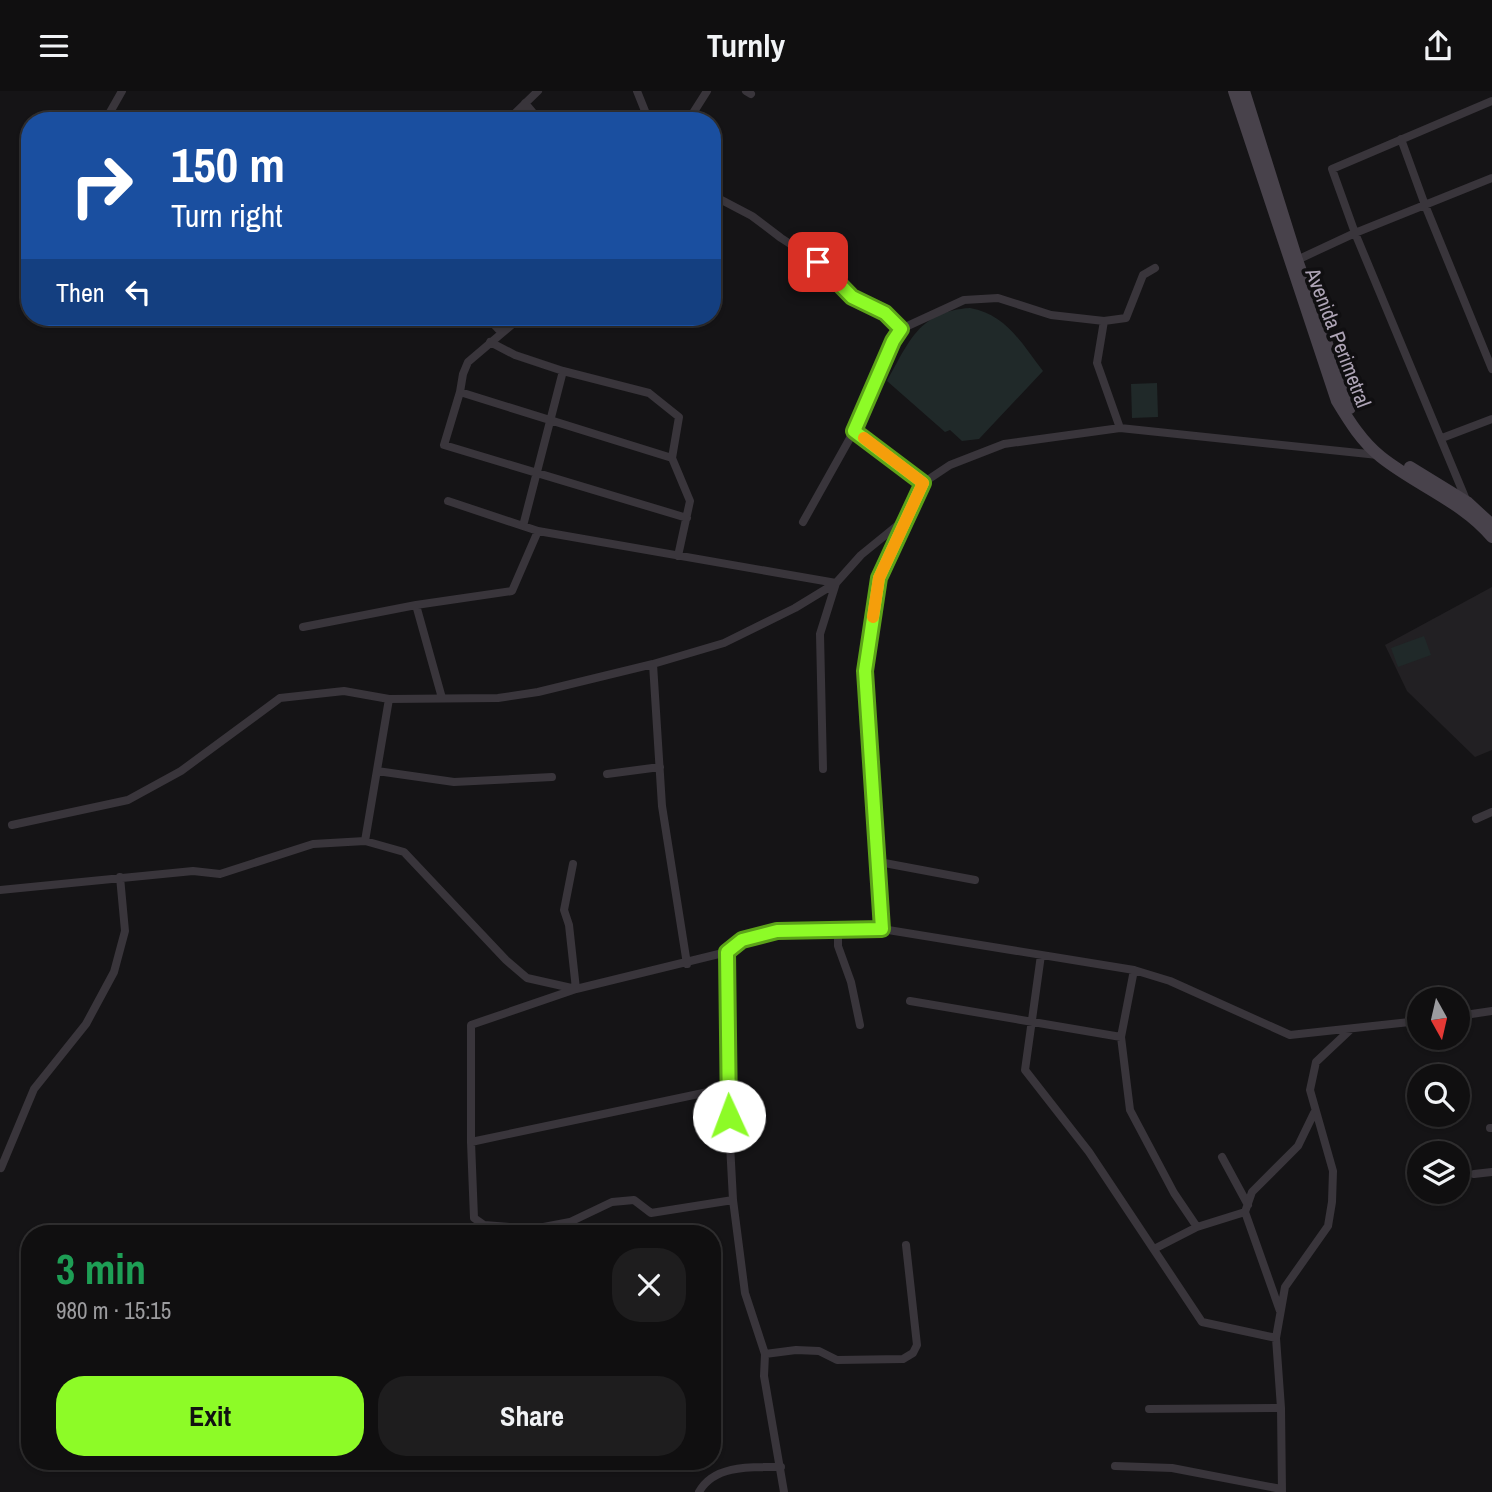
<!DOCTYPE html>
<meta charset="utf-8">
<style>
:root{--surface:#100f10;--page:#1e1d1e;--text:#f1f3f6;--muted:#9c9c9f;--line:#302f30;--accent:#8dfb27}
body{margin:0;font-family:"Archivo Narrow",sans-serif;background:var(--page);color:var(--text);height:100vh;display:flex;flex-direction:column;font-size:26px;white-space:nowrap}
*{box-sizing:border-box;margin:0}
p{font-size:23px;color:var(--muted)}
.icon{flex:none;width:38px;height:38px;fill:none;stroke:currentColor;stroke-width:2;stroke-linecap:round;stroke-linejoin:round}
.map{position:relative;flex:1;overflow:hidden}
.drawer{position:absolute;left:21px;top:1134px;width:700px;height:245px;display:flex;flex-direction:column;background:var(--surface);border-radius:28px;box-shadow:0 2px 5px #0004,0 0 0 2px var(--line)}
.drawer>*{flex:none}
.top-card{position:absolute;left:21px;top:21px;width:700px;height:214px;border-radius:28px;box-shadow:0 2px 5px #0004,0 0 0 2px var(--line);background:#1a4fa0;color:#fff;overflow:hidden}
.needle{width:46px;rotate:172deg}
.tools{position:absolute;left:1407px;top:896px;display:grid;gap:14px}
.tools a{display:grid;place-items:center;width:63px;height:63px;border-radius:50%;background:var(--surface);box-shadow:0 2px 5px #0004,0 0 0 2px var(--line);font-size:35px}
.pin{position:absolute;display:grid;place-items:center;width:60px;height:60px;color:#fff;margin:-30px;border-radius:14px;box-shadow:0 4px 10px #0006}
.me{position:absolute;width:77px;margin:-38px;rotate:358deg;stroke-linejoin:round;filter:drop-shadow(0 0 5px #0008)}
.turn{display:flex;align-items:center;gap:24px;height:147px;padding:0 35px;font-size:32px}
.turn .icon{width:91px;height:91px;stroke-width:2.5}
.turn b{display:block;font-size:49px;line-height:60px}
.then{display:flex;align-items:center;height:66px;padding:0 35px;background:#0003;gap:14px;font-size:26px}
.round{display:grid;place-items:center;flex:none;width:74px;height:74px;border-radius:28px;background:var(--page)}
.summary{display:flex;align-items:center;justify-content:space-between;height:119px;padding:0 35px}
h1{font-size:42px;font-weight:800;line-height:52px;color:#1e9e55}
.primary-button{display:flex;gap:14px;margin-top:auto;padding:14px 35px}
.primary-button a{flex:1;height:80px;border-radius:28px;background:var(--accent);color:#111;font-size:28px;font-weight:800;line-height:80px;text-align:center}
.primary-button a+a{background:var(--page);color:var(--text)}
header{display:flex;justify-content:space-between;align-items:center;height:91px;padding:0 35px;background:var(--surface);font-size:32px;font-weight:800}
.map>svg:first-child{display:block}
.built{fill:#222023}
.green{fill:#202929}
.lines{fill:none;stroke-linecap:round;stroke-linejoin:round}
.minor{stroke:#39353b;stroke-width:8}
.secondary{stroke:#48424b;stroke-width:12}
.route-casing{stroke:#5ca319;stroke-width:18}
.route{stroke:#8dfb27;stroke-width:12}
.slow{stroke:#f59e0b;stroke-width:12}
.labels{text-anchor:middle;stroke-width:7;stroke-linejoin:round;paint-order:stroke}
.street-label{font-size:21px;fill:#afa5b7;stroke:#100f11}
</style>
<header><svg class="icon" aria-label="menu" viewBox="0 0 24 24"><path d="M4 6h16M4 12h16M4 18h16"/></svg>Turnly<svg class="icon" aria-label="share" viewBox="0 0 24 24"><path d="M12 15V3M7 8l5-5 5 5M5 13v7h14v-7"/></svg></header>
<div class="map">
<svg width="1492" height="1401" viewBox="0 0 1492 1401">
<rect width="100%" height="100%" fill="#151416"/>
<path class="built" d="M1492,496V659L1475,666L1407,600L1385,554Z"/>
<path class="green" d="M970,217C1006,223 1022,253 1043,280L979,348L962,350L950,339L945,341L887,290C909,251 919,220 970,217Z
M1157,292L1158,326L1132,327L1131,293Z
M1424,545L1431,564L1398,576L1391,557Z"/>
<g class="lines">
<path class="minor" d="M637,0L649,30
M746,0L751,3
M525,12L540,30
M105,30L122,0
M507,30L538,0
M688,30L707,0
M1401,48L1425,114L1492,278
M712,104L752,125L781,147L818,171L852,207L885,222L901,238
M1297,169L1355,142L1492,87
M487,226L502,242
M1104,230L1126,227L1143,184L1155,177
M490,251L515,264L563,280L649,302L679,326L672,367
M460,301L463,283L468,271L521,226
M1442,347L1492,328
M923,392L854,340L893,250L901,238L964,209L998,207L1051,224L1104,230L1097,272L1120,337
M448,410L538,440
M1467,411L1355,142L1332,78L1492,10
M803,431L854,340
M523,435L563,280
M678,465L690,410L672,367L460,301L444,354L687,427
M416,514L512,500L538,440L836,492L861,464L904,429
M303,536L416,514L442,607
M653,573L662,715L687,873
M377,680L454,691L552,686
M607,683L660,676
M1476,728L1492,721
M12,734L128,709L181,680L280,607L344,600L389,608
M879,771L975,789
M573,773L564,819L569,834L576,898L527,887L506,869L404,761L365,750L389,608L498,607L538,601L653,573L724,552L795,517L836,492L820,543L823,678
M0,799L193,780L220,783L313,753L365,750
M882,838L865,580L879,487L923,392L950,374L1004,353L1120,337L1378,364
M838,839V855L851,891L860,934
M1041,864L1025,979L1089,1061L1202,1231L1276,1247
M1134,879L1121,946L1130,1019L1174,1102L1197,1136
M910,910L1121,946
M1458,925L1492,920
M727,997L471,1051V934L576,898L727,861
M1490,1037H1492
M471,1051L474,1127L484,1134L533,1138L570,1131L612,1111L634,1109L651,1122L733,1109
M1222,1066L1248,1114
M1,1077L34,998L86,933L114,881L125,840L120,786
M1474,1083L1492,1081
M1154,1158L1197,1136L1245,1121
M1280,1220L1245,1121L1252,1101L1298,1055L1314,1022
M765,1263L796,1259L819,1260L837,1269L903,1268L913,1262L917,1254L906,1154
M1149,1318L1281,1317
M1115,1375L1172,1377L1281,1398
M699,1401C714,1373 753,1376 781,1376
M784,1401L764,1285L765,1263L745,1202L733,1109L727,997V861L742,849L777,840L882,838L1134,879L1170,890L1290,944L1419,930
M1282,1401L1281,1317L1276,1247L1285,1196L1328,1135L1332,1111L1333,1080L1310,999L1316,971L1350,939"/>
<path class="secondary" d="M1234,0L1337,310C1349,330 1362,351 1381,366C1416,394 1463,411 1492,446
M1244,0L1297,169L1350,317
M1410,376L1467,411L1492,434"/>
</g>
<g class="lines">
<g class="route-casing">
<path id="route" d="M729,1025L727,861L742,849L777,840L882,838L865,580L879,487L923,392L854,340L893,250L901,238L885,222L852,206L818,171"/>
</g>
<use href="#route" class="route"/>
<path class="slow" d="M864,347L923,392L879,487L873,526"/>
</g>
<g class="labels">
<g class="street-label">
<text transform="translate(1338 247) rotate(69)" y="7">Avenida Perimetral</text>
</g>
</g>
</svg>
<div class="tools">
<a><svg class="needle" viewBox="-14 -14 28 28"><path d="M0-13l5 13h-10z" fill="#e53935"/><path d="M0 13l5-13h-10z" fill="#9c9c9f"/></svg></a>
<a><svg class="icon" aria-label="search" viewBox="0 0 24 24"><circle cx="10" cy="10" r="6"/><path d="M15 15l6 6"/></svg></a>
<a><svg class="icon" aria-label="layers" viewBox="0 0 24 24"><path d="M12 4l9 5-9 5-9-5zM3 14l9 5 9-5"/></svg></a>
</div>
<div class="pin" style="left:818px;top:171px;background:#d93025"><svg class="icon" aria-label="arrive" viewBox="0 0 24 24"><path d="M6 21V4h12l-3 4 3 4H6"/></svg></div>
<svg class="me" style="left:729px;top:1025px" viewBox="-20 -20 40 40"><circle r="19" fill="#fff"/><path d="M0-13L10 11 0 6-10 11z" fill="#8dfb27"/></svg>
<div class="top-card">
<div class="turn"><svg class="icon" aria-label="right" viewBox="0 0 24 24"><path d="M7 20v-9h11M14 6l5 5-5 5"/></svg><div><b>150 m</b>Turn right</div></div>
<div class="then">Then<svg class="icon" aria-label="left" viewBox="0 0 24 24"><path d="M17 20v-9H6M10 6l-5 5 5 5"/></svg></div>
</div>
<section class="drawer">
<div class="summary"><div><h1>3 min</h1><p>980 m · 15:15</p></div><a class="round"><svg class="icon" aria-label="close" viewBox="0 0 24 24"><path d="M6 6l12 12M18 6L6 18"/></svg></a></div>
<div class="primary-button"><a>Exit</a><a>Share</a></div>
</section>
</div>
